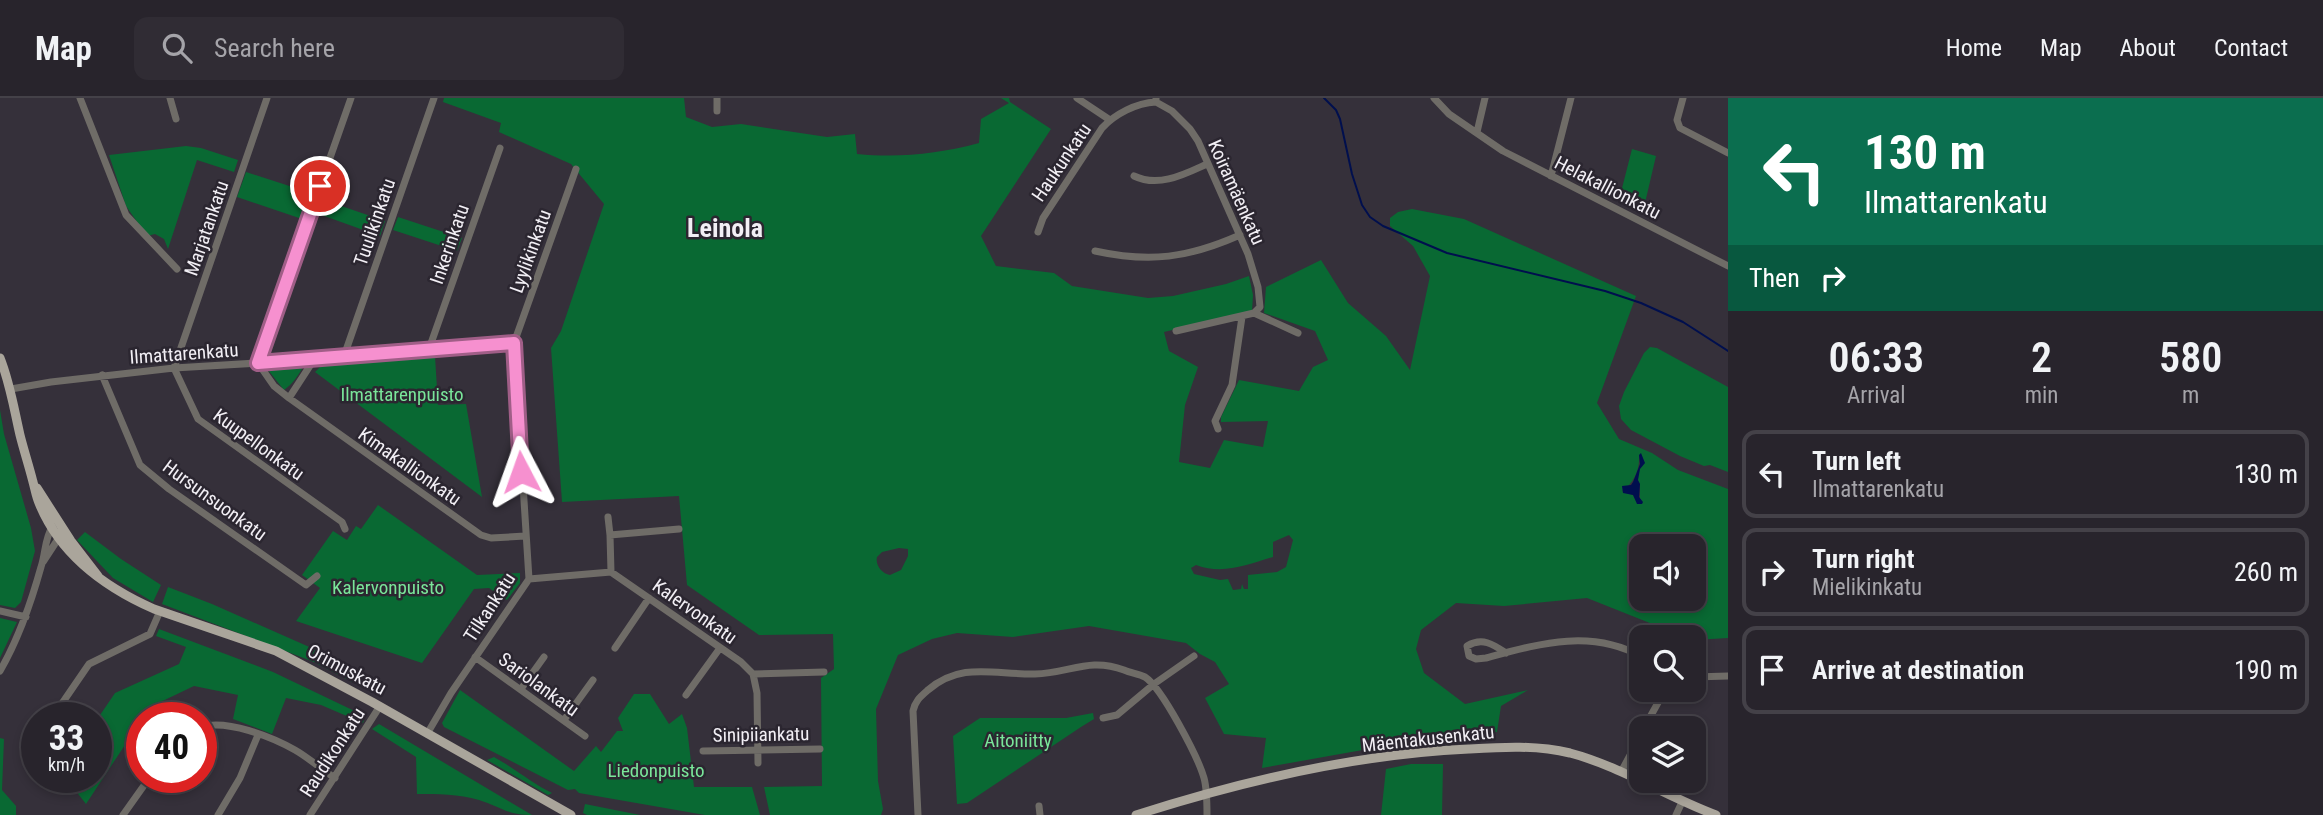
<!DOCTYPE html>
<meta charset="utf-8">
<style>
:root{--surface:#28242c;--page:#302c34;--text:#f1f3f6;--muted:#a5a4a9;--line:#444148}
body{margin:0;font-family:"Roboto Condensed",sans-serif;background:var(--page);color:var(--text);height:100vh;display:flex;flex-direction:column;font-size:26px;white-space:nowrap}
*{box-sizing:border-box;margin:0}
p{font-size:23px;color:var(--muted)}
.icon{flex:none;width:38px;height:38px;fill:none;stroke:currentColor;stroke-width:2;stroke-linecap:round;stroke-linejoin:round}
.map{position:relative;flex:1;overflow:hidden}
.side{display:flex;flex-direction:column;background:var(--surface);width:595px}
.side>*{flex:none}
.banner{background:#0b6e4f;color:#fff;overflow:hidden}
.fabs{position:absolute;left:1629px;top:436px;display:grid;gap:14px}
.fabs a{display:grid;place-items:center;width:77px;height:77px;border-radius:14px;background:var(--surface);box-shadow:0 4px 10px #0003,0 0 0 2px var(--line);font-size:35px}
.speed{position:absolute;left:21px;top:604px;display:flex;gap:14px;font-size:35px;font-weight:700;text-align:center}
.speed>*{display:grid;place-content:center;width:91px;height:91px;border-radius:50%;background:var(--surface);box-shadow:0 4px 10px #0003,0 0 0 2px var(--line);line-height:1}
.speed small{font-size:18px;font-weight:400}
.speed .limit{border:10px solid #d22;background:#fff;color:#111}
.pin{position:absolute;display:grid;place-items:center;width:60px;height:60px;color:#fff;margin:-30px;border:4px solid #fff;border-radius:50%;box-shadow:0 2px 7px #0007}
.me{position:absolute;width:77px;margin:-38px;rotate:356deg;stroke-linejoin:round;filter:drop-shadow(0 0 5px #0008)}
.turn{display:flex;align-items:center;gap:24px;height:147px;padding:0 21px;font-size:32px}
.turn .icon{width:91px;height:91px;stroke-width:2.5}
.turn b{display:block;font-size:49px;line-height:60px}
.then{display:flex;align-items:center;height:66px;padding:0 21px;background:#0003;gap:14px;font-size:26px}
.eta{display:flex;justify-content:space-evenly;align-items:center;height:119px;text-align:center}
.eta b{font-size:42px;font-weight:600;line-height:49px}
ul{padding:0;list-style:none}
li{display:flex;align-items:center;gap:21px;height:88px;margin:0 14px 10px;padding:0 7px;border:4px solid var(--line);border-radius:14px}
li div{flex:1}
li b{display:block;font-size:26px}
li em{font-style:normal}
header{display:flex;align-items:center;gap:42px;box-sizing:border-box;height:98px;padding:0 35px;background:var(--surface);border-bottom:2px solid var(--line)}
header strong{font-size:33px}
nav{display:flex;gap:38px;margin-inline-start:auto;font-size:24px}
.search{width:490px;height:63px;background:var(--page);display:flex;align-items:center;gap:18px;box-sizing:border-box;padding:0 24px;border-radius:14px;color:var(--muted);font-size:26px}
main{display:flex;flex:1;min-height:0}
.map>svg:first-child{display:block}
.green{fill:#096933;fill-rule:evenodd}
.water{fill:#000f4e}
.lines{fill:none;stroke-linecap:round;stroke-linejoin:round}
.stream{stroke:#000f4e;stroke-width:2}
.minor{stroke:#6f6c67;stroke-width:7}
.major{stroke:#aaa59b;stroke-width:9}
.route-casing{stroke:#a05e87;stroke-width:18}
.route{stroke:#f690cf;stroke-width:12}
.labels{text-anchor:middle;stroke-width:5;stroke-linejoin:round;paint-order:stroke}
.street-label{font-size:19px;fill:#f2eff5;stroke:#2b2630}
.park-label{font-size:19px;fill:#7ae69a;stroke:#2b2630}
.district-label{font-size:26px;font-weight:bold;fill:#f2eff5;stroke:#2b2630}
</style>
<header>
<strong>Map</strong>
<div class="search"><svg class="icon" aria-label="search" viewBox="0 0 24 24"><circle cx="10" cy="10" r="6"/><path d="M15 15l6 6"/></svg>Search here</div>
<nav><a>Home</a><a>Map</a><a>About</a><a>Contact</a></nav>
</header>
<main>
<div class="map">
<svg width="1728" height="717" viewBox="0 0 1728 717">
<rect width="100%" height="100%" fill="#35303a"/>
<path class="green" d="M444,0H684L686,19L712,29L741,26L827,39L855,36L857,56C899,60 938,56 979,45L981,21L1009,5L1001,0H1009L1010,4L1051,31L981,138L996,168L1054,175L1072,188L1148,200L1173,198L1226,186L1249,178L1253,197L1252,213L1164,234L1169,253L1198,269L1185,307L1179,364L1210,370L1224,342L1263,349L1268,323L1221,324V319L1239,282L1299,293L1313,269L1328,262L1315,233L1264,215L1266,189L1321,162L1348,205L1386,238L1410,272L1430,178L1413,148L1390,128V120L1398,114L1412,111L1464,121L1636,198L1597,305L1619,341L1652,355L1678,372L1728,391V540L1694,542V539H1685L1587,500L1504,508L1456,505L1421,532L1416,551L1424,575L1465,606L1528,592L1501,608L1497,634L1445,641L1431,645L1396,646L1262,670L1266,640L1224,636L1205,600L1229,586L1215,564L1200,556L1186,545L1089,528L1013,539L957,535L932,541L898,557L876,611L878,683L883,711L881,717H770L764,689L822,688L821,580L834,571L833,536L759,537L687,487L679,398L562,404L551,250L561,233L604,106L571,66L499,34L501,25L443,4ZM1639,357L1642,362L1637,382L1640,386V402L1637,404L1633,397L1622,393C1634,385 1640,372 1639,357ZM1289,437L1293,442L1286,469L1277,474L1248,477V491H1244L1242,486L1241,491L1233,492L1228,481L1220,482L1194,476L1191,470L1196,467C1223,477 1246,467 1273,459V444ZM1642,448H1694V500H1642ZM899,450L908,451V458L901,472L890,477C882,476 875,467 877,459L882,454Z
M186,48L201,50L238,62L234,74L197,62L168,151L164,141L155,136L147,138L126,108L109,57Z
M1632,51L1656,58L1645,105L1620,98Z
M246,74L311,95L302,121L237,99Z
M321,101L385,123L380,138L316,115Z
M398,119L462,140L457,153L393,132Z
M1650,249L1657,250L1728,289V374L1710,367L1704,368L1680,358L1631,332L1621,321L1619,308L1624,294L1644,255Z
M435,258L438,307L466,306L482,399L315,274L322,267Z
M299,265L304,268C298,277 293,286 284,292L268,272L271,268Z
M0,312L4,336L31,430L35,453L21,504L15,510L0,507Z
M378,407L477,477L520,475V485L507,502L489,490L474,491L422,565L296,523L320,490L302,477L333,433L347,442L356,428L361,431Z
M85,434L121,461L161,487L153,504L113,480L77,442Z
M168,489L212,506L332,559L363,587L362,589L314,564L162,506Z
M0,520L17,524L0,560Z
M159,531L273,574L365,618L363,625L321,607L286,600L272,636L233,621L238,597L194,588L150,609L86,706L68,683L73,679H96V623L115,595L179,566L186,549L156,538Z
M460,592L574,673L596,648L601,654L617,633H623L618,620L634,596H650L669,626L682,616L687,630L694,689H752L760,717H705L579,695L575,691L568,692L444,629L442,625Z
M1093,615L1094,621L1081,629L967,705L957,706L953,638L980,620H1066Z
M379,626L532,717C507,717 501,709 479,702C458,696 438,696 417,696L416,659L372,631Z
M0,640L4,641L2,692L16,708V717H0Z
M494,659C514,670 532,685 552,695L548,697L487,662Z
M1411,666H1443L1442,717H1381L1386,671Z
M585,706L640,717H587L583,715Z"/>
<path class="water" d="M1641,355L1645,365L1640,371L1638,382L1640,386L1639,399L1643,404L1642,406H1637L1633,397L1623,395L1622,388L1631,387L1633,384L1640,366L1639,357Z"/>
<g class="lines">
<path class="stream" d="M1324,0L1336,12L1340,21L1352,76L1362,107L1370,119L1383,128L1447,155L1605,193L1641,205L1683,224L1728,253"/>
<path class="minor" d="M80,0L126,117L177,171
M170,0L176,21
M267,0L174,270L198,321L342,424L345,431
M351,0L258,265L274,288L289,300L481,437L491,440L525,438
M1077,0L1110,22
M1156,0V4L1172,13L1190,31L1198,43L1248,156L1258,189L1260,209L1254,215
M1434,0L1449,16L1503,53L1728,168
M1683,0L1677,22L1680,30L1728,55
M717,13V0
M1477,34L1485,0
M1134,78C1159,90 1185,76 1207,66
M1551,78L1571,0
M1038,134L1043,120L1102,30C1115,16 1136,5 1156,4
M1095,153C1150,165 1188,160 1240,137
M1176,233L1254,215L1298,235
M429,251L500,50
M344,258L434,0
M102,277L140,367L169,391L306,487L317,478
M11,291L51,284L174,270L258,265L514,245
M289,300L315,260
M1218,331L1215,323L1232,287L1242,219
M608,419L610,437
M43,464L60,438
M611,474L610,437L679,431
M529,481L611,474L741,564L753,576L757,595L758,665
M0,513L26,519
M615,550L649,500
M1506,555C1493,546 1482,539 1467,548L1469,558L1476,561L1486,560C1538,546 1591,530 1642,559
M475,559L585,638
M0,573C19,540 31,505 41,469C46,454 44,442 53,427
M753,576L824,574
M1694,579L1728,578
M521,591L544,559
M686,597L720,550
M52,620L89,566L150,536L160,513
M1103,620L1117,617L1154,586L1194,558
M564,622L593,582
M201,629C227,621 272,639 295,652C309,660 321,671 335,680
M1644,630L1665,592
M427,636L451,595L529,481L514,245L576,71
M703,653L820,651
M1621,674L1642,635
M1039,708L1040,717
M123,717L150,679
M218,717L240,680L258,637
M310,717L380,608
M918,717L913,613C915,603 920,599 928,592C962,563 995,577 1035,576C1070,575 1089,559 1124,572C1131,575 1139,576 1145,579C1162,590 1198,659 1204,680C1207,691 1207,705 1207,717
M1676,717L1682,704"/>
<path class="major" d="M0,260C10,285 14,311 20,337C24,353 29,368 33,384C35,391 36,398 39,405C60,457 104,489 154,511L276,553L372,604L571,717
M37,390L71,443L98,478
M1136,717C1242,683 1358,656 1469,651C1503,649 1536,647 1570,655C1620,668 1667,699 1716,717"/>
</g>
<g class="lines">
<g class="route-casing">
<path id="route" d="M320,88L258,265L514,245L521,374"/>
</g>
<use href="#route" class="route"/>
</g>
<g class="labels">
<g class="street-label">
<text transform="translate(1061 64) rotate(-56)" y="7">Haukunkatu</text>
<text transform="translate(1608 89) rotate(27)" y="7">Helakallionkatu</text>
<text transform="translate(1237 94) rotate(66)" y="7">Koiramäenkatu</text>
<text transform="translate(374 124) rotate(-71)" y="7">Tuulikinkatu</text>
<text transform="translate(206 130) rotate(-71)" y="7">Marjatankatu</text>
<text transform="translate(449 146) rotate(-71)" y="7">Inkerinkatu</text>
<text transform="translate(530 153) rotate(-70)" y="7">Lyylikinkatu</text>
<text transform="translate(184 255) rotate(-4)" y="7">Ilmattarenkatu</text>
<text transform="translate(259 346) rotate(36)" y="7">Kuupellonkatu</text>
<text transform="translate(410 368) rotate(35)" y="7">Kimakallionkatu</text>
<text transform="translate(215 402) rotate(36)" y="7">Hursunsuonkatu</text>
<text transform="translate(489 509) rotate(-57)" y="7">Tilkankatu</text>
<text transform="translate(695 513) rotate(35)" y="7">Kalervonkatu</text>
<text transform="translate(347 571) rotate(28)" y="7">Orimuskatu</text>
<text transform="translate(539 586) rotate(36)" y="7">Sariolankatu</text>
<text transform="translate(761 636) rotate(-1)" y="7">Sinipiiankatu</text>
<text transform="translate(1428 640) rotate(-6)" y="7">Mäentakusenkatu</text>
<text transform="translate(332 654) rotate(-57)" y="7">Raudikonkatu</text>
</g>
<g class="park-label">
<text x="402" y="303">Ilmattarenpuisto</text>
<text x="388" y="496">Kalervonpuisto</text>
<text x="1018" y="649">Aitoniitty</text>
<text x="656" y="679">Liedonpuisto</text>
</g>
<g class="district-label">
<text x="725" y="139">Leinola</text>
</g>
</g>
</svg>
<div class="fabs">
<a><svg class="icon" aria-label="sound" viewBox="0 0 24 24"><path d="M4 9h4l5-4v14l-5-4H4zM17 9q2 3 0 6"/></svg></a>
<a><svg class="icon" aria-label="search" viewBox="0 0 24 24"><circle cx="10" cy="10" r="6"/><path d="M15 15l6 6"/></svg></a>
<a><svg class="icon" aria-label="layers" viewBox="0 0 24 24"><path d="M12 4l9 5-9 5-9-5zM3 14l9 5 9-5"/></svg></a>
</div>
<div class="speed"><div>33<small>km/h</small></div><div class="limit">40</div></div>
<div class="pin" style="left:320px;top:88px;background:#d93025"><svg class="icon" aria-label="arrive" viewBox="0 0 24 24"><path d="M6 21V4h12l-3 4 3 4H6"/></svg></div>
<svg class="me" style="left:521px;top:374px" viewBox="-20 -20 40 40"><path d="M0-17L14 15 0 8-14 15z" fill="#f690cf" stroke="#fff" stroke-width="4"/></svg>
</div>
<section class="side">
<div class="banner">
<div class="turn"><svg class="icon" aria-label="left" viewBox="0 0 24 24"><path d="M17 20v-9H6M10 6l-5 5 5 5"/></svg><div><b>130 m</b>Ilmattarenkatu</div></div>
<div class="then">Then<svg class="icon" aria-label="right" viewBox="0 0 24 24"><path d="M7 20v-9h11M14 6l5 5-5 5"/></svg></div>
</div>
<div class="eta">
<div><b>06:33</b><p>Arrival</p></div>
<div><b>2</b><p>min</p></div>
<div><b>580</b><p>m</p></div>
</div>
<ul>
<li><svg class="icon" aria-label="left" viewBox="0 0 24 24"><path d="M17 20v-9H6M10 6l-5 5 5 5"/></svg><div><b>Turn left</b><p>Ilmattarenkatu</p></div><em>130 m</em></li>
<li><svg class="icon" aria-label="right" viewBox="0 0 24 24"><path d="M7 20v-9h11M14 6l5 5-5 5"/></svg><div><b>Turn right</b><p>Mielikinkatu</p></div><em>260 m</em></li>
<li><svg class="icon" aria-label="arrive" viewBox="0 0 24 24"><path d="M6 21V4h12l-3 4 3 4H6"/></svg><div><b>Arrive at destination</b></div><em>190 m</em></li>
</ul>
</section>
</main>
